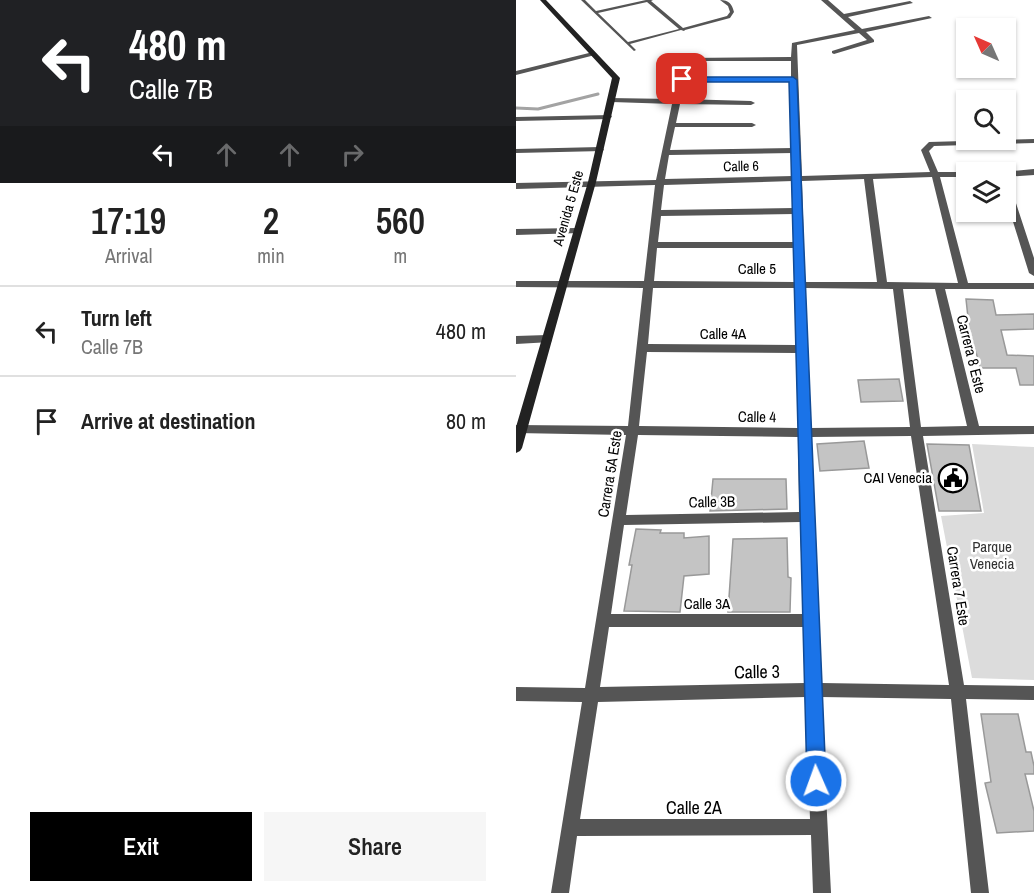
<!DOCTYPE html>
<style>
:root{--surface:#fff;--page:#f6f6f6;--text:#222;--muted:#767676;--line:#e0e0e0;--accent:#000}
body{margin:0;font-family:"Archivo Narrow",sans-serif;background:var(--page);color:var(--text);height:100vh;display:flex;flex-direction:column;font-size:22px;white-space:nowrap}
*{box-sizing:border-box;margin:0}
p{font-size:20px;color:var(--muted)}
.icon{flex:none;width:33px;height:33px;fill:none;stroke:currentColor;stroke-width:2;stroke-linecap:round;stroke-linejoin:round}
.map{position:relative;flex:1;overflow:hidden}
.sheet{display:flex;flex-direction:column;background:var(--surface);width:516px}
.sheet>*{flex:none}
.banner{background:#202124;color:#fff;overflow:hidden}
.needle{width:39px;rotate:315deg}
.buttons{position:absolute;left:440px;top:18px;display:grid;gap:12px}
.buttons a{display:grid;place-items:center;width:60px;height:60px;border-radius:0px;background:var(--surface);box-shadow:0 2px 4px #0004;font-size:30px}
.pin{position:absolute;display:grid;place-items:center;width:51px;height:51px;color:#fff;margin:-26px;border-radius:12px;box-shadow:0 3px 9px #0006}
.me{position:absolute;width:66px;margin:-33px;rotate:358deg;stroke-linejoin:round;filter:drop-shadow(0 0 4px #0008)}
.turn{display:flex;align-items:center;gap:21px;height:126px;padding:0 30px;font-size:27px}
.turn .icon{width:78px;height:78px;stroke-width:2.5}
.turn b{display:block;font-size:42px;line-height:51px}
.lanes{display:flex;align-items:center;height:57px;padding:0 30px;background:#0003;justify-content:center;gap:30px;direction:ltr}
.lanes .off{opacity:.35}
.eta{display:flex;justify-content:space-evenly;align-items:center;height:102px;text-align:center}
.eta b{font-size:36px;font-weight:600;line-height:42px}
.action{display:flex;gap:12px;margin-top:auto;padding:12px 30px}
.action a{flex:1;height:69px;border-radius:0px;background:var(--accent);color:#fff;font-size:24px;font-weight:600;line-height:69px;text-align:center}
.action a+a{background:var(--page);color:var(--text)}
ul{padding:0;list-style:none}
li{display:flex;align-items:center;gap:18px;height:90px;padding:0 30px;border-top:2px solid var(--line)}
li div{flex:1}
li b{display:block;font-size:22px}
li em{font-style:normal}
main{display:flex;flex:1;min-height:0}
.map>svg:first-child{display:block}
.green{fill:#dcdcdc}
.lines{fill:none;stroke-linecap:round;stroke-linejoin:round}
.stream{stroke:#a3a3a3;stroke-width:3}
.building{fill:#c4c4c4;stroke:#999;stroke-width:1.5}
.lane{fill:#555;fill-rule:evenodd}
.street{fill:#555;fill-rule:evenodd}
.secondary{fill:#222;fill-rule:evenodd}
.route{fill:#1a73e8;stroke:#114b97;stroke-width:1.5}
.labels{text-anchor:middle;stroke-width:5;stroke-linejoin:round;paint-order:stroke}
.far-street-label{font-size:14px;fill:#000;stroke:#fff}
.street-label{font-size:15px;fill:#000;stroke:#fff}
.poi-label{font-size:15px;fill:#000;stroke:#fff;text-anchor:end}
.park-label{font-size:15px;fill:#333;stroke:#fff}
.near-street-label{font-size:18px;fill:#000;stroke:#fff}
</style>
<main>
<section class="sheet">
<div class="banner">
<div class="turn"><svg class="icon" aria-label="left" viewBox="0 0 24 24"><path d="M17 20v-9H6M10 6l-5 5 5 5"/></svg><div><b>480 m</b>Calle 7B</div></div>
<div class="lanes"><svg class="icon" aria-label="left" viewBox="0 0 24 24"><path d="M17 20v-9H6M10 6l-5 5 5 5"/></svg><svg class="icon off" aria-label="ahead" viewBox="0 0 24 24"><path d="M12 20V5M6 11l6-6 6 6"/></svg><svg class="icon off" aria-label="ahead" viewBox="0 0 24 24"><path d="M12 20V5M6 11l6-6 6 6"/></svg><svg class="icon off" aria-label="right" viewBox="0 0 24 24"><path d="M7 20v-9h11M14 6l5 5-5 5"/></svg></div>
</div>
<div class="eta">
<div><b>17:19</b><p>Arrival</p></div>
<div><b>2</b><p>min</p></div>
<div><b>560</b><p>m</p></div>
</div>
<ul>
<li><svg class="icon" aria-label="left" viewBox="0 0 24 24"><path d="M17 20v-9H6M10 6l-5 5 5 5"/></svg><div><b>Turn left</b><p>Calle 7B</p></div><em>480 m</em></li>
<li><svg class="icon" aria-label="arrive" viewBox="0 0 24 24"><path d="M6 21V4h12l-3 4 3 4H6"/></svg><div><b>Arrive at destination</b></div><em>80 m</em></li>
</ul>
<div class="action"><a>Exit</a><a>Share</a></div>
</section>
<div class="map">
<svg width="518" height="893" viewBox="0 0 518 893">
<rect width="100%" height="100%" fill="#fff"/>
<path class="green" d="M456,444L518,447V680L456,678L425,516L468,513Z"/>
<g class="lines">
<path class="stream" d="M0,108L22,109L82,94"/>
</g>
<path class="building" d="M450,299L477,300L480,315L518,314V329L485,330L491,355L518,356V385H504L500,368H464L460,352H454L448,327H453Z
M383,379L387,401L345,402L342,380Z
M348,441L353,468L304,471L301,444Z
M411,444L453,445L465,511H423Z
M197,479H270L271,509L194,511Z
M120,529L145,530L144,533H168V538L193,536V574L168,576L164,612L108,611L116,565H113Z
M271,538L272,577L275,578L274,612H212L217,539Z
M465,714H502L510,752H515L518,766V774H509L518,811V831L481,833L469,783L475,782Z"/>
<g class="lines">
<path class="lane" d="M65,0H69L80,11L130,0H137L135,1L167,28L211,16L214,12L212,6L204,0C213,0 216,4 218,12L214,18L169,30L168,31L165,30L114,44L120,50L118,51ZM131,2L163,29L112,42L82,13Z"/>
<path class="street" d="M305,0H312L328,14L394,1L397,3L332,17L346,29L413,16L416,18L350,32L358,40V42L318,54L316,53V51L351,40L343,33L281,45L286,176L414,172L405,150L413,142L518,139V143L418,146L413,151L422,172H453H450V177H424L452,283H518V289H429L463,426H518V434L407,436L448,685L518,686V700L450,699L473,893H455L435,699L305,697L315,893H297L295,835L61,836L53,893H35L66,702L0,701V687L69,688L110,435L0,433V425L112,426L127,288L0,287V281H128L139,185L0,189V183L140,180L156,104L96,102H93V98L157,99L165,61L171,58L275,57L276,43L339,30ZM174,61H275V78L169,77L172,62ZM168,81L275,82L277,148L154,150L159,127H236L240,125L236,123H160L164,104L235,105L239,103L235,101L165,99ZM277,153V176L149,179L153,155ZM416,177L442,283L371,282L357,179ZM348,179L361,282H289L286,181ZM277,181L278,208L145,210L148,185ZM278,214V242H142L145,216ZM141,248H278L279,282L138,281ZM137,288H279L280,345L132,344ZM289,288L377,289L394,427L294,428ZM387,289H419L451,426L405,427ZM131,352L280,353L282,428L123,426ZM122,435L282,437L283,512L110,515ZM395,436L433,685L305,683L294,437ZM284,522L287,614H95L108,525ZM93,627H288L290,683L84,687ZM290,697L294,819H64L82,702Z
M77,52L80,54L79,55L0,75V71Z
M95,115L96,117L92,119L0,121V117Z
M84,147L88,149L87,151L0,153V149Z
M518,169V175L489,177V172H486Z
M489,179L493,182L518,258V276L513,273L489,196Z
M61,228L64,229V233L0,235V229Z
M31,335L35,336L36,339L35,342L0,344V336Z"/>
<path class="secondary" d="M24,0H30L104,78L80,182L6,448L4,451L0,453V427L72,182L96,78Z"/>
</g>
<path class="route" d="M277,77L281,80L310,781L307,788L300,790L294,788L291,781L273,82H166L161,79L166,77Z"/>
<defs>
<g id="civic-ring" transform="scale(1.5)"><circle r="9.5" fill="#fff" stroke="#000" stroke-width="1.5"/><path d="M-.6-6.5H3V-4.5H.6V-3L4-1V1h2V6H-6V1h2V-1L-.6-3ZM-1.2 2.5V6h2.4V2.5Z" fill="#000"/></g>
</defs>
<g fill-rule="evenodd">
<use href="#civic-ring" x="437" y="478"/>
</g>
<g class="labels">
<g class="far-street-label">
<text transform="translate(225 166) rotate(-1)" y="5">Calle 6</text>
<text transform="translate(52 208) rotate(-74)" y="5">Avenida 5 Este</text>
</g>
<g class="street-label">
<text x="241" y="274">Calle 5</text>
<text x="207" y="339">Calle 4A</text>
<text transform="translate(455 354) rotate(76)" y="5">Carrera 8 Este</text>
<text transform="translate(241 417) rotate(1)" y="5">Calle 4</text>
<text transform="translate(94 474) rotate(-81)" y="5">Carrera 5A Este</text>
<text transform="translate(196 502) rotate(-1)" y="5">Calle 3B</text>
<text transform="translate(442 586) rotate(81)" y="5">Carrera 7 Este</text>
<text x="191" y="609">Calle 3A</text>
</g>
<g class="poi-label">
<text x="416" y="483">CAI Venecia</text>
</g>
<g class="park-label">
<text x="476" y="552">Parque<tspan x="476" dy="17">Venecia</tspan></text>
</g>
<g class="near-street-label">
<text transform="translate(241 672) rotate(-1)" y="6">Calle 3</text>
<text x="178" y="814">Calle 2A</text>
</g>
</g>
</svg>
<div class="buttons">
<a><svg class="needle" viewBox="-14 -14 28 28"><path d="M0-13l5 13h-10z" fill="#e53935"/><path d="M0 13l5-13h-10z" fill="#767676"/></svg></a>
<a><svg class="icon" aria-label="search" viewBox="0 0 24 24"><circle cx="10" cy="10" r="6"/><path d="M15 15l6 6"/></svg></a>
<a><svg class="icon" aria-label="layers" viewBox="0 0 24 24"><path d="M12 4l9 5-9 5-9-5zM3 14l9 5 9-5"/></svg></a>
</div>
<div class="pin" style="left:166px;top:79px;background:#d93025"><svg class="icon" aria-label="arrive" viewBox="0 0 24 24"><path d="M6 21V4h12l-3 4 3 4H6"/></svg></div>
<svg class="me" style="left:300px;top:781px" viewBox="-20 -20 40 40"><circle r="17" fill="#1a73e8" stroke="#fff" stroke-width="3"/><path d="M0-11L8 9 0 5-8 9z" fill="#fff"/></svg>
</div>
</main>
